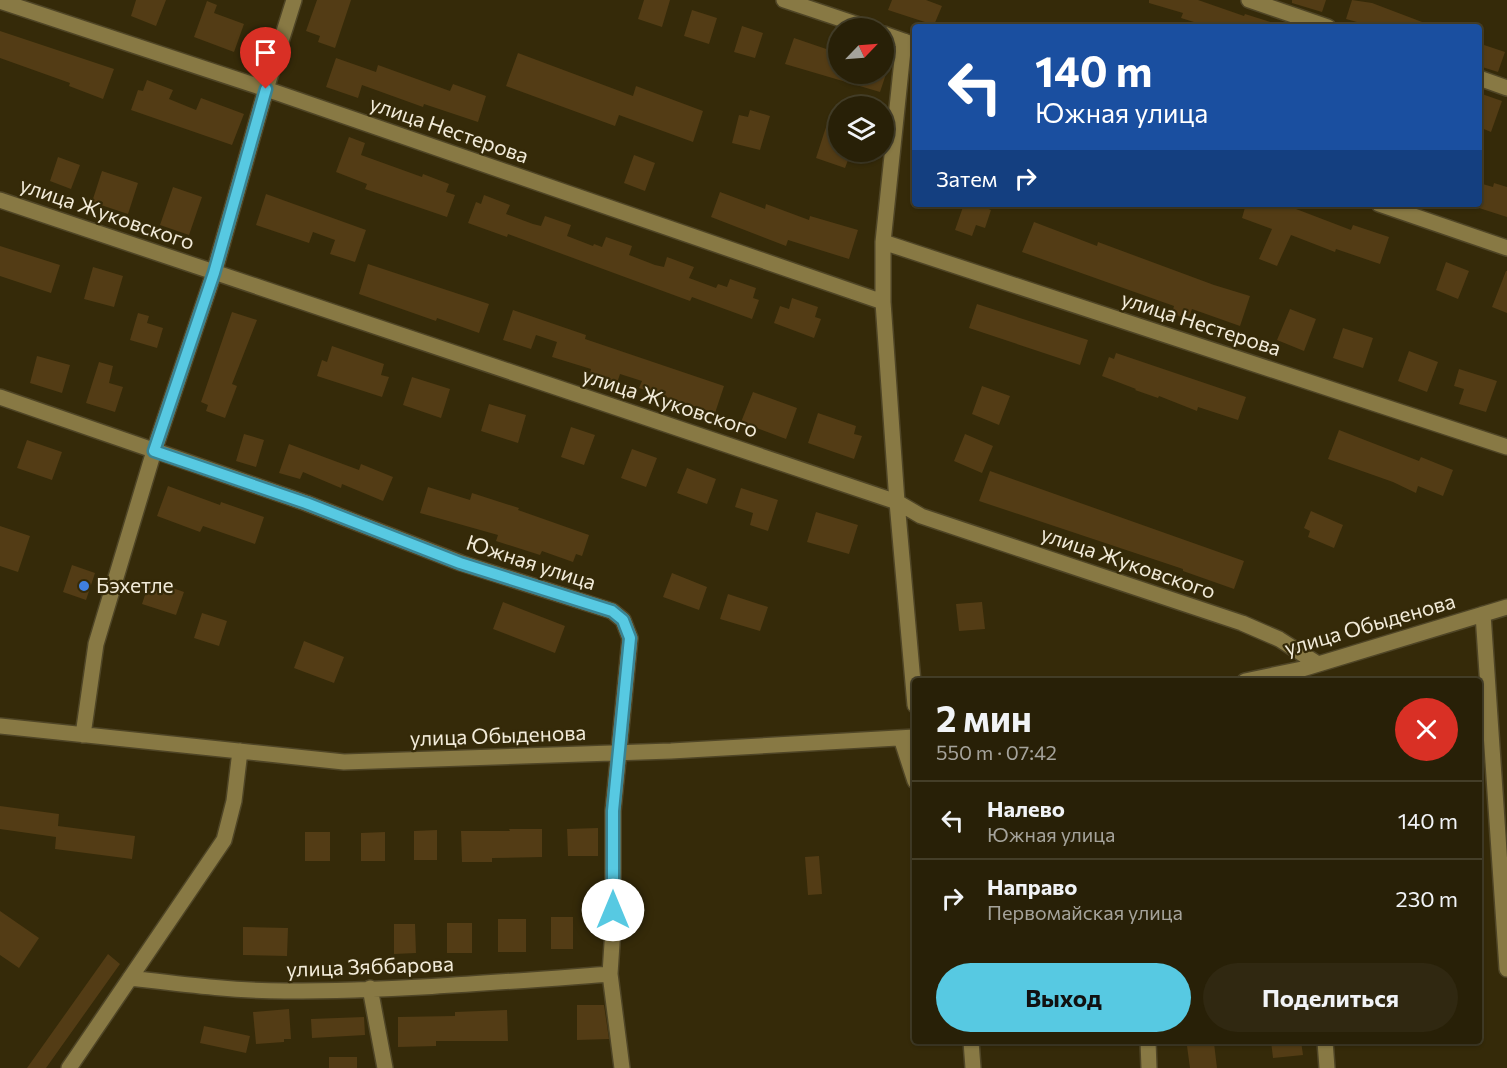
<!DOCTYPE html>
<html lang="ru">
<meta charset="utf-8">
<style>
:root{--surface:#282007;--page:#302811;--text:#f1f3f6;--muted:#a5a39b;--line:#443e28;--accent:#57c9e2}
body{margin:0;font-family:Commissioner,sans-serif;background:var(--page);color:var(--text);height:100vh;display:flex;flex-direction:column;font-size:22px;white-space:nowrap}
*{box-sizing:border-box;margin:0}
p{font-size:20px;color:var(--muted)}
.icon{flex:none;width:33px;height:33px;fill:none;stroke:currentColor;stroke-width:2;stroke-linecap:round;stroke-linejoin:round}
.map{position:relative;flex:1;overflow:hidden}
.panel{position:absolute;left:912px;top:678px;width:570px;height:366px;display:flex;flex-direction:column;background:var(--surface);border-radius:6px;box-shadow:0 2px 4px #0004,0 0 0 2px var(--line)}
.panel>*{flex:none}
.guide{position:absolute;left:912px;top:24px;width:570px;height:183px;border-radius:6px;box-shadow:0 2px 4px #0004,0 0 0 2px var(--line);background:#1a4fa0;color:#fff;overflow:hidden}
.needle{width:39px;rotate:65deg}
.tools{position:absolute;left:828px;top:18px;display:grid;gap:12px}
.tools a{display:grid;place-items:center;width:66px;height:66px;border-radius:50%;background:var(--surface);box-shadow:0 2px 4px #0004,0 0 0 2px var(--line);font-size:30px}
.pin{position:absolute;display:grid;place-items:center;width:51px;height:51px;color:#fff;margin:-62px -26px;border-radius:50% 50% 50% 0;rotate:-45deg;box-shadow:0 0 6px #0007}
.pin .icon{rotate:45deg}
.me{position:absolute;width:66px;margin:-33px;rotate:0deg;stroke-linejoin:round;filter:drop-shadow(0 0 4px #0008)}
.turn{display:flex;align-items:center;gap:21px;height:126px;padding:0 24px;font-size:27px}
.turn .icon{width:78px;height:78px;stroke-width:2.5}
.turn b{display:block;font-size:42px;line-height:51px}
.then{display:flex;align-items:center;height:57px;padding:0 24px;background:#0003;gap:12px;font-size:22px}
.round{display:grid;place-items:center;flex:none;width:63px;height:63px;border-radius:32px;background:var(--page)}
.summary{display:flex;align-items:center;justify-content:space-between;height:102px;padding:0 24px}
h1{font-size:36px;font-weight:700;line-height:45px}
.primary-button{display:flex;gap:12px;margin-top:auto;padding:12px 24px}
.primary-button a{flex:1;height:69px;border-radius:36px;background:var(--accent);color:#111;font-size:24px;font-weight:700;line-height:69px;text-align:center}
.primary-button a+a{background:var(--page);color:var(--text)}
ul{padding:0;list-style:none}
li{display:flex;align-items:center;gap:18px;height:78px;padding:0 24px;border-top:2px solid var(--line)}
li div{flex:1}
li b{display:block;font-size:22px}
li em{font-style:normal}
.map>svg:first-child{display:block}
.building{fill:#533c15}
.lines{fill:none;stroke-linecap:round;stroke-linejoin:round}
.minor-casing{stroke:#4f4526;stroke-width:18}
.minor{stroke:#887944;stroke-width:15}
.route-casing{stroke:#398393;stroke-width:15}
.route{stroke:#57c9e2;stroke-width:10}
.shop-dot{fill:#3f7fe0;stroke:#352a09;stroke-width:2}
.labels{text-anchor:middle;stroke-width:4.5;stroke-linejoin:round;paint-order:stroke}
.street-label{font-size:21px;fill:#f2ebd9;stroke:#352a09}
.poi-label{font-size:21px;fill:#f2ebd9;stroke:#352a09;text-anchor:start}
</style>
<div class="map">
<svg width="1507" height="1068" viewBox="0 0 1507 1068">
<rect width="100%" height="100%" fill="#352a09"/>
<path class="building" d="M136,0H166L156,26L131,16Z
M317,0H351L335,48L318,42L320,36L306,31Z
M644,0H670L662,27L638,19Z
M892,0H926L942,6L934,25L888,10Z
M1149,0H1198L1244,16L1245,14L1277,24V27H1210L1181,18L1183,13L1149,3Z
M1292,0H1326L1322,12L1292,3Z
M1352,0L1372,3L1430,25V27H1375L1346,19Z
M207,1L217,5L214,13L244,24L234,52L194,37Z
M692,10L717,18L709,44L684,36Z
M742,26L763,33L755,58L734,52Z
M0,31L114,69L103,99L69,86L70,83L0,58Z
M794,38L838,53V74H886L880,92L785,64Z
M1481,44L1505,52L1498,72L1479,66V50Z
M518,53L633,96L636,86L703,111L693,142L619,115L615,126L506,86Z
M336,58L376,72L378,65L450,91L453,84L486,96L478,122L424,104L423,107L362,85L358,98L326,87Z
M147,80L173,90L169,99L196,110L201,98L244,114L232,145L131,110L138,90L143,91Z
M1479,93L1502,101L1491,132L1479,127Z
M750,110L770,116L760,150L732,143L739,115L748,117Z
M827,124L838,127V152H851L845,168L816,158Z
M349,137L365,143L361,155L422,177L423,174L449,184L446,192L455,195L447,217L365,189L367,184L336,172Z
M634,155L655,163L645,191L624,183Z
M58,157L80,165L71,189L50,181Z
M102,171L138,183L128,214L92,202Z
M1479,183L1493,187L1494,183L1507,187V217L1479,208Z
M173,187L202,197L189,235L160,225Z
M720,192L765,209L766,204L809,220L810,216L858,230L849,259L788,240L786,246L711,217Z
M266,194L366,230L355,262L330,254L335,240L313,232L309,243L256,225Z
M484,195L510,205L506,214L533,224L541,226L545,216L571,225L567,236L593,246L594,244L602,247L606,237L632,246L629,255L655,265L664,267L667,257L694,267L689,278L716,288L718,284L727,287L730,279L756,288L753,298L759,300L752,319L692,297L690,301L508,234L507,237L468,223L476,202L481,204Z
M964,204H976L991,210L985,228L976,225L972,236L955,230Z
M1246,204H1283L1351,230L1353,225L1389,237L1380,264L1336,249L1335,252L1291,235L1277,266L1259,259L1272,229L1242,218Z
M1034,222L1097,246L1098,242L1214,285L1250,296L1240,326L1192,309L1188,320L1172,313L1174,306L1022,252Z
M0,246L60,265L51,293L0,276Z
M1446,262L1469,271L1458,299L1436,290Z
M368,264L489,304L479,333L437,318L436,321L359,294Z
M93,267L123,276L114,307L84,299Z
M1506,271H1507V313L1492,307Z
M792,298L818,307L815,317L821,319L814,338L774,323L780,306L789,309Z
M977,304L1088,340L1080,365L969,328Z
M1290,309L1316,319L1304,351L1277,340Z
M513,310L586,335L585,339L724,386L715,413L639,388L642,381L620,374L617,383L590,373L591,369L552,357L557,342L536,335L531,349L503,340Z
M232,312L257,320L232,384L237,386L225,418L206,411L208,405L201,402Z
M138,313L149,316L147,323L163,328L157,348L130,340Z
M1343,328L1373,338L1363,368L1333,358Z
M332,346L384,364L381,375L389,377L382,397L317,376L322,360L327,362Z
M1409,351L1438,362L1427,392L1398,381Z
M1116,353L1246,397L1238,420L1198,407L1197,411L1159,396L1158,398L1135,390L1136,389L1102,376L1109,357L1114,359Z
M37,356L70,365L62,393L30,383Z
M99,362L113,366L109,383L123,387L115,412L86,403Z
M1459,369L1497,381L1486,412L1459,404L1464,389L1454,386Z
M412,377L450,389L441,418L403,405Z
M982,386L1010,396L999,425L972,414Z
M753,392L797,408L786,439L741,422Z
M489,404L526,415L518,443L481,431Z
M818,413L856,426L854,434L862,436L854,459L808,443Z
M571,427L595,435L584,465L561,457Z
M1339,430L1419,461L1421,457L1453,470L1443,496L1418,486L1416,493L1393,482L1328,459Z
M244,434L264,440L256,467L236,461Z
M965,434L993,446L982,473L954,461Z
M27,440L62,452L52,480L17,468Z
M289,444L359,470L361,464L393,477L383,501L342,484L341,488L303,472L300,479L279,473Z
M632,449L657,458L646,487L621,478Z
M687,468L716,479L707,504L677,493Z
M990,471L1244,561L1234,589L1183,571V569L979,501Z
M168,486L220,505L221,502L264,517L255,544L203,526L200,532L157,516Z
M428,487L470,500L472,493L519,508L518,510L589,535L582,556L576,554L573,562L542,551L540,555L496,541L498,535L420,513Z
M741,488L778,500L768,531L750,525L753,513L735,507Z
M1311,511L1343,525L1334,548L1308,537L1310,531L1304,528Z
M816,512L858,525L849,554L807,542Z
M0,526L30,536L18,572L0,566Z
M72,565L95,573L86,600L63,592Z
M672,573L707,587L699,610L663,597Z
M150,580L184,592L176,615L142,604Z
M728,594L768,607L760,631L720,619Z
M503,602L565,626L555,653L493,629Z
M982,602L985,629L959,631L956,604Z
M202,613L227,621L219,646L194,638Z
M304,641L344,657L334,683L294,668Z
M0,806L59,814L58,826L135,836L132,859L55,849L56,837L0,829Z
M598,828V856H568L567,829Z
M509,829H542V857L492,858V862H462L461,831H510Z
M437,830V860H414V831Z
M305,832H330V861H305Z
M385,832V861H361V833Z
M819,856L822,894L808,895L805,857Z
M0,911L39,938L19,968L0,955Z
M551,917H573V949H551Z
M498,919H526V952H498Z
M447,923H472V953H447Z
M394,924H415L416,953L394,954Z
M243,927L288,928L287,956L243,955Z
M108,954L120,964L46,1068H27Z
M577,1005H604L609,1039L577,1040Z
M289,1009L291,1039H284V1042L256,1044L253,1012Z
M507,1010L508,1041H436V1046L398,1047V1017L455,1016V1012Z
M364,1017L365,1035L312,1038L311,1019Z
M204,1026L250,1036L246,1053L200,1043Z
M1271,1041H1301L1303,1055L1273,1058Z
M1214,1043L1217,1068H1190L1187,1046Z
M329,1057H357V1068H329Z"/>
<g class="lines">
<g class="minor-casing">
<path id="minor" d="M784,0L868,28
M1249,0L1328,27
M0,1L266,89L883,302
M884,34L915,45
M904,41L883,242V302L897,502L915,705
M1479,78L1507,88
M0,200L897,502L921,516L1242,623L1279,639L1318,664
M1379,204L1507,248
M883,242L1507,447
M0,397L306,503L461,563L612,611L623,620L630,638L613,811V928L610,974L622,1068
M1483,614L1507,969
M1245,681L1302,669L1507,607
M0,726L344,762L671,751L915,737
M83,735L96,644L154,451L214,273L266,89L294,0
M901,738L915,781
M130,978C181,984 234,991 285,991C394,991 502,982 610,974
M370,988L385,1068
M971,1041L973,1068
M1148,1041L1149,1068
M1325,1041L1327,1068
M69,1068L224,840L234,801L240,751"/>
</g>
<use href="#minor" class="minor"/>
</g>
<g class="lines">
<g class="route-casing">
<path id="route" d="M266,89L214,273L154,451L306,503L460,563L612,611L623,620L630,638L613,811V910"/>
</g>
<use href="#route" class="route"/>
</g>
<circle class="shop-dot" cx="84" cy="586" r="6"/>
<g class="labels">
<g class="street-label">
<text transform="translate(449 130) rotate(19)" y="7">улица Нестерова</text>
<text transform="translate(107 214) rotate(19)" y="7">улица Жуковского</text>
<text transform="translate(1201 324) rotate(18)" y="7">улица Нестерова</text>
<text transform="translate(670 403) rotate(18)" y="7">улица Жуковского</text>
<text transform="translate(531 563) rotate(18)" y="7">Южная улица</text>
<text transform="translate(1128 563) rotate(19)" y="7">улица Жуковского</text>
<text transform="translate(1370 625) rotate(-16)" y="7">улица Обыденова</text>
<text transform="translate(498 736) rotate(-2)" y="7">улица Обыденова</text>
<text transform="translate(370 967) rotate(-2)" y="7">улица Зяббарова</text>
</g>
<g class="poi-label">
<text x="96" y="593">Бэхетле</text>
</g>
</g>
</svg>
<div class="tools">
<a><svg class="needle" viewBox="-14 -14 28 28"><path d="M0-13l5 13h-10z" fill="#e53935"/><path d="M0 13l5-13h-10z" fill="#a5a39b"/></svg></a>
<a><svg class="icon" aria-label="layers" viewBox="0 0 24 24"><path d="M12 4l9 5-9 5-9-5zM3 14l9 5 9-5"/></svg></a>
</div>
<div class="pin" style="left:266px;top:89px;background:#d93025"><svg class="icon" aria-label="arrive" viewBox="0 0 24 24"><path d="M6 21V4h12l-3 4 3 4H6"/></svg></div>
<svg class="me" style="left:613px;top:910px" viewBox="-20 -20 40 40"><circle r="19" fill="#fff"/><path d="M0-13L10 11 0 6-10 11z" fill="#57c9e2"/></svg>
<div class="guide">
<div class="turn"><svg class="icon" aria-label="left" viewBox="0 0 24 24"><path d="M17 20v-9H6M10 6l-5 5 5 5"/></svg><div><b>140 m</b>Южная улица</div></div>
<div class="then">Затем<svg class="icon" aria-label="right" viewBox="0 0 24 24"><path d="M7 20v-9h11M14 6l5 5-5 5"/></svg></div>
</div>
<section class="panel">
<div class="summary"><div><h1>2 мин</h1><p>550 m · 07:42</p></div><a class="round" style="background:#d93025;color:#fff"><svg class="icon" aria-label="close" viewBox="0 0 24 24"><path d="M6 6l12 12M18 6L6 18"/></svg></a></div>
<ul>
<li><svg class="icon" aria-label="left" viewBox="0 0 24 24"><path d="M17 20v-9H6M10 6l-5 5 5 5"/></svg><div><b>Налево</b><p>Южная улица</p></div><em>140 m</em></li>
<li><svg class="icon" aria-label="right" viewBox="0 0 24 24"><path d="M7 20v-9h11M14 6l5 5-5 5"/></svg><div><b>Направо</b><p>Первомайская улица</p></div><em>230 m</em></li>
</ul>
<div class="primary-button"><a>Выход</a><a>Поделиться</a></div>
</section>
</div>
